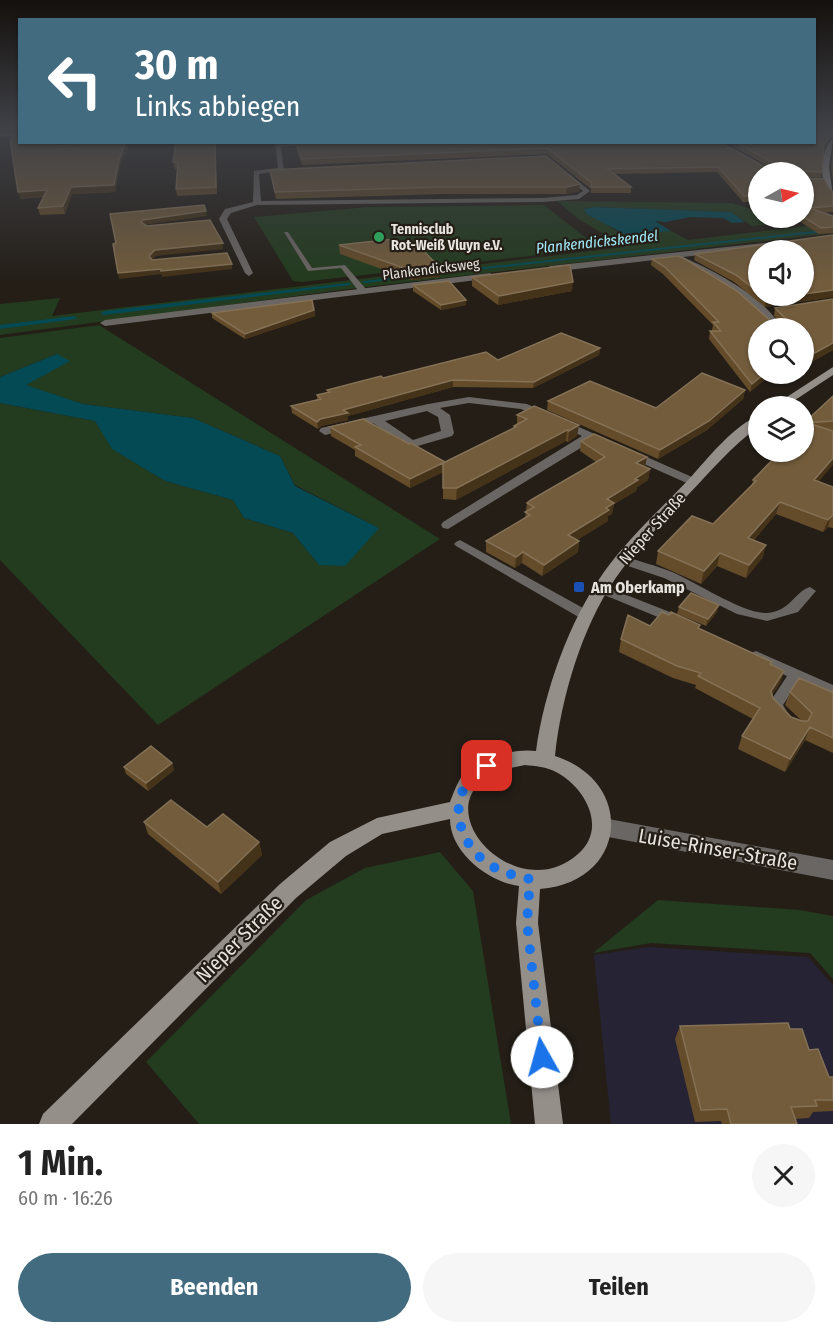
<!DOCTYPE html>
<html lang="de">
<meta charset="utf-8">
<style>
:root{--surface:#fff;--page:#f6f6f6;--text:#222;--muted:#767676;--accent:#426b7f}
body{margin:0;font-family:"Fira Sans Condensed",sans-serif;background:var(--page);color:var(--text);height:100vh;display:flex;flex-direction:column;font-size:22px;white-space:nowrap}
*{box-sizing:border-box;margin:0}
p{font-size:20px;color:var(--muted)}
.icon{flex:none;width:33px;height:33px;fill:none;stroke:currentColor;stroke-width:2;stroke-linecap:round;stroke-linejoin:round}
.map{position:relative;height:1124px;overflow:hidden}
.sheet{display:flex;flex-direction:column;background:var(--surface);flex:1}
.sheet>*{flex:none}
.banner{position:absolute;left:18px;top:18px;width:798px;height:126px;border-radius:0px;box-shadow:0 2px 4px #0004;background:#426b7f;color:#fff;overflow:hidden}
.needle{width:39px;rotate:82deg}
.controls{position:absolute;left:748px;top:162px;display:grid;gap:12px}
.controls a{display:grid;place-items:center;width:66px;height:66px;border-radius:50%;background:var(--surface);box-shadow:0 2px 4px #0004;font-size:30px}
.pin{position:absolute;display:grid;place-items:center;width:51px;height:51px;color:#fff;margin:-26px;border-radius:12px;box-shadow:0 3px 9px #0006}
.me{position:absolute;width:66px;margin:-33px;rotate:353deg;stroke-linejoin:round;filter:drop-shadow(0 0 4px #0008)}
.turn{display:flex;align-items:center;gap:21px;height:126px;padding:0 18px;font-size:27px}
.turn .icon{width:78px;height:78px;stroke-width:2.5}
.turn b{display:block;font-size:42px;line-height:51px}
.round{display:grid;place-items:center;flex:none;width:63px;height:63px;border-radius:32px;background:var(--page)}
.head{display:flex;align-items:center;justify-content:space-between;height:102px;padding:0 18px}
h1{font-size:36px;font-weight:700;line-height:45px}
.primary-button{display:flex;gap:12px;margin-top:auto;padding:12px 18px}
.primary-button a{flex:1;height:69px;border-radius:36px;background:var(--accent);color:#fff;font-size:24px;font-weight:700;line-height:69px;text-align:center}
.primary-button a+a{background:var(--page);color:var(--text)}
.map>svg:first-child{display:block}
.commercial{fill:#262434}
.green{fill:#233b1e}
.water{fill:#044a55}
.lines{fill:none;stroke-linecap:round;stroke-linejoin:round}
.stream{fill:#044a55;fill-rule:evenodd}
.lane{fill:#6a6663;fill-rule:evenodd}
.street{fill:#6a6663;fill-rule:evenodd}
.secondary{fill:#958f8a;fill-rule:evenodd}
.wall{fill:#644b29;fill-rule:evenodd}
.shaded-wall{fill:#443219}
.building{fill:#725c3c;stroke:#847156;stroke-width:1.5}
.route{stroke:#1a73e8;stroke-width:10;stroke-dasharray:0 18}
.leisure-dot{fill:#2e9e5b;stroke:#241e17;stroke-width:2}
.transit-dot{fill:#1a4fb4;stroke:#241e17;stroke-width:2}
.labels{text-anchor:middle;stroke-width:4.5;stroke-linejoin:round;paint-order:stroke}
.far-poi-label{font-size:14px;font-weight:bold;fill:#e7e3de;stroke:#241e17;text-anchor:start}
.far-street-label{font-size:14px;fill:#e7e3de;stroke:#241e17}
.far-water-label{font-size:15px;font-style:italic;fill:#a1ebf9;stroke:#241e17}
.street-label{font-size:16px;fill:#e7e3de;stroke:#241e17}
.poi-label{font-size:16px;font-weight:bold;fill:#e7e3de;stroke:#241e17;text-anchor:start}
.near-street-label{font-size:20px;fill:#e7e3de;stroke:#241e17}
</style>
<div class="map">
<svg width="833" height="1124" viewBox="0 0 833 1124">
<rect width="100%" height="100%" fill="#241e17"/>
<path class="commercial" d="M648,947L808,957L833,985V1124H611L594,955Z"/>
<path class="green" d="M557,201L732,203L757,211L759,218H767L777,224L752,226L731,212L595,207L583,209L617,231H671L688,240L833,223V233L349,289L0,335V304L60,298L52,316L625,247L577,218Z
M544,205L599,248L302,282L293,281L254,217L369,207Z
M99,325L440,539L158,725L0,560V403L95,421L113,449L165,481L233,500L244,518L293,533L319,565L379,528L295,485L280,456L193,418L83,404L25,385L57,354L0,377V338Z
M440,852L473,891L511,1124H199L146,1062L306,900L365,868Z
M658,900L800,910L833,916V979L810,953L651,943L593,953Z"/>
<path class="water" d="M595,207L731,212L745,222L733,223L723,218L690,217L666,222L655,221L671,231L627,235L588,215L583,209Z
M57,354L70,361L26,385L83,404L193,418L280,456L295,486L379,528L345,566L319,565L293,533L244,518L233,500L165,481L112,449L95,421L0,403V377Z"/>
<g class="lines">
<path class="stream" d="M833,229V231L430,275L428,274L430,273Z
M414,275L416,276V277L364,283L362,282L364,281Z
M348,283H350V285L104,315L101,313L104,311Z
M74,316L77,318L76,319L0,329V325Z"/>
<path class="lane" d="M284,232H288L312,268L345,265L366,289V293H360L341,268L308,271Z
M460,540L592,613L593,616L592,619H582L456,546L454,544L456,542Z
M623,556C639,561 657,566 672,572C696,582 743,614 767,613C791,611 795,591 810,587L816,591L798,612L767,621L737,614L664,578L619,563L617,560Z
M601,585L680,616L681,619L680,622H670L597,592L595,589Z
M756,651L833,685V696L799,681L783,705L789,715L787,719C776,722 773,714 768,705L787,676L751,659L749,656L751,653Z"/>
<path class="street" d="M20,132V136L0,137V133Z
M275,142L320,143L281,147L284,170L259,174L261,201L543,198L577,195L583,191L562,173L564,170L590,191L579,199L543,202L257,205L231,213L227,219L253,273L249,276L245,273L219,219L225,209L253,202L254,171L278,168Z
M782,241L786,243L785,245L683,257C718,273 762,295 782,328H772L759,313L728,289L672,258L550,272L546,269L550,266Z
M490,273L494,276L493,278L105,326L100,323L105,320Z
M469,397L527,404L701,481L694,485L689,484L592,441L448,529L443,528L441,525L443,522L582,436L521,409L469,403L440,408L450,415L454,433L452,436L411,448L373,423L325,435L319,431L321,428L428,404ZM427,411L438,417L441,431L413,440L385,421Z
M603,818L833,860V880L603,836L596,833L593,827L596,821Z"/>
<path class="secondary" d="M833,138L829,167L833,196C817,185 820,150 833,138Z
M833,367V375L786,406H773Z
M759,416V426C732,446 710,472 687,496C662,523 636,549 615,579C582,627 561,698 555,756C636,782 628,882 540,889L538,923L563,1124H535L516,923L519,886C488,882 450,852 450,819L382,834L346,856L296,898L72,1124H39L43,1114L280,884L330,842L377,818L450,802C453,794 457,783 462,776C477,758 514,748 536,751C544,692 569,621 604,572C629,537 662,508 691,477C706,460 737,422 759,416ZM525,765C535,766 547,767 556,772C585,787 608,828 578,854C515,910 419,804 498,772C507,768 516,767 525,765Z"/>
</g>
<path class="wall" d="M0,126H20V129L0,130Z
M833,126V137H831L824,148L822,172L821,178L759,172V202H743L717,172L615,174L631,187V193H591V189L547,154L302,165L296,148V143L720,142L767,168H771L726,142H814Z
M215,142L217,194L177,196L176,189L177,169H175L173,162Z
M129,145L120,166L115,192L72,194L65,214L40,215L38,208L43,197L20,199L58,146Z
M833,152V182L831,167Z
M270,170L580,184L579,191L566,194H443L276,199Z
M804,178L828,187L833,192V212L823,213L833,216V233L819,234L796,219V218H804Z
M833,235V297L765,307L734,282L694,260L695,254ZM759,250H804V296H759Z
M339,245L440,277L412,280L340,254Z
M652,259L772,322H780L774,316L775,308L833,299V350L804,366V328L759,374H790L770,375L750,392L709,339L710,331H712V330L713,325L663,274L651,265Z
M472,277L572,291L498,305L472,286Z
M413,285L466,305L441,310L413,291Z
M314,310L315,316L245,339L212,318V313Z
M600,348L599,355L533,388L453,387L348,416V420L321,426L318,429L292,413L291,406L317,400V395L327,393V390L383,378L498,360Z
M745,390L743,399L707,430L658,459L547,410L548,401L656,408Z
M833,396V430H829L819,482L833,487V528L828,527L823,532L776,514L754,540L763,557L746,578L717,566L701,584L656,564L658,551L713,524L752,485L753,480L804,452V423Z
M534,406L577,436L568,442L566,441L456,500L443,499V472L410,488L355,456V450L331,436L330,427L409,444L445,462L514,428V426L517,425V415Z
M581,441L650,469L648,480L637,487L636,491L614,504L612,514L608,516V521L577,540L579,541L578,552L542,576L522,563L515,568L486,552V541L525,518L527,503L596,462L580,451Z
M679,607L717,612L706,626L677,614Z
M650,626L699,629L772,662L771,664L784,671L780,683L772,695L773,698L791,717L802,721L785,705L790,692H832L833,690V753L805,740L785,772L738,749L742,736L753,719L695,688L696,685L673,678L619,652L621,639Z
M172,763L174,770L148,791L126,774L124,767Z
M144,822L207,827L259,842L262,855L221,894L148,834Z
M680,1026L790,1029L809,1050L829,1077H833V1111L813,1112L809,1118L795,1119L797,1124H722L721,1121L695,1122L675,1039Z"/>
<path class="shaded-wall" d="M833,132L831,137L823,150L824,145Z
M53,142H82L57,146Z
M126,142H129V145L120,166L115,192L72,194L65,214L63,206L71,187L119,160Z
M580,184L579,191L566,194L567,187Z
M47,190L48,196L20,199L18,192Z
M206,211L207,216L144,225L141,222L143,220Z
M223,243V249L156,256L150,262L149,256L155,250Z
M232,264V269L162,277L161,271Z
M440,268V277L412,280V271Z
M161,269L162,274L119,279L118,273Z
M573,282L572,291L498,305L499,296Z
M833,290V297L765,307L766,299L792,296H804V294Z
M466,300V305L441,310V305Z
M314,310L315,316L245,339V334Z
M833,343V350L804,366V359Z
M600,348L599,355L533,388L534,382Z
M764,374H771L750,392L752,384Z
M453,380V387L348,416V420L321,426L318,429L317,422L320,419L343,410Z
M745,390L743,399L707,430L658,459L660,450Z
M579,425L577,436L568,442L569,431Z
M567,430L566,441L456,500L457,488Z
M647,457L645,467L636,463Z
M833,458V465L810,492L814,480Z
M445,462L443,472L410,488V479Z
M650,469L648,480L637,487L636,491L614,504L612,514L608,516V521L567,546L568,535L607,499L635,479Z
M780,502L776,514L745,550L748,538Z
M832,515L828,527L823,532L828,520Z
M579,541L578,552L542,576L544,565Z
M766,545L763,557L746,578L749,565Z
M523,552L522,563L515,568L516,557Z
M720,553L717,566L701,584L704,571Z
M719,605L717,612L706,626L708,619Z
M784,671L780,683L766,704L771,691Z
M810,727L805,740L785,772L790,759Z
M172,763L174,770L148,791L146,783Z
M259,842L262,855L221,894L218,882Z"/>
<path class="building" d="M814,126H833V132L824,145L822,172L804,171V172H759V196H744L718,167L608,169L631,187H591L592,183L547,148L302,159L296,143L720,142L767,168L775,169L778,166L736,142H814Z
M20,130V142H54L59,146L93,142H126L119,160L114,185L71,187L63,206L38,208L47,190L18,192L10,140Z
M176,142H215L216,187L176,189L178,162H173Z
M546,156L580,184L567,187H443L275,192L270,170Z
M804,178L824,179L828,187L833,192V206L809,208L833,216V227L821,228L804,217Z
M204,205L206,211L143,220L141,222L147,226L210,220L223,243L155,250L149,256L152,260L227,253L232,264L161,271V269L118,273L113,244L116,243L110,214Z
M833,235V290L804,294V250H759V293L736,275L695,254Z
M394,239L421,248L440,268L412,271L339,245Z
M678,256L685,259L737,291L772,322L784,323L786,319L775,308L833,299V343L804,359V328H759V374H764L752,384L710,331H721L713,322H719L665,267L652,259Z
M570,265L573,282L499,296L472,277Z
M449,281L466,300L441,305L413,285Z
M762,296H792L766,299Z
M312,300L314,310L245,334L212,313Z
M561,333L600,348L534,382L453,380L343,410L348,413L320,419L317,422L291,406L321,399L317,395L330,392L327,390L381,376L383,378L486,352L498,360Z
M702,373L745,390L709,421L660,450L548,401L590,381L656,408Z
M833,396V421L804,423Z
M534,406L579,425L569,431L567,430L457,488H443V463L516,427L514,426L527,419L517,415Z
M363,419L409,444L411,443L445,462L410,479L355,447L361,445L330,427Z
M808,423L833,431V458L814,480L833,487V515L828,520L780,502L748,538L766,545L749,565L720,553L704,571L658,551L692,516L713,524L756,481L753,480L780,452H804V426Z
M594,434L647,457L636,463L650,469L635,479L638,480L607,499L614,503L606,508L609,510L568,535L579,541L544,565L523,552L516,557L486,541L530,515L525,512L534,507L527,503L531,500L605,457L581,441Z
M691,593L719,605L708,619L679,607Z
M662,612L669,615L671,612L700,625L698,628L772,662L770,664L784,671L771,691L773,698L791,717L802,721H808L812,713L790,692L799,678L832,692L833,690V738L810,727L790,759L742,736L760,708L698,676L701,673L677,666L621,639L628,615L650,626Z
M151,746L172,763L146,783L124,767Z
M171,800L207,827L223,814L259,842L218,882L144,822Z
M788,1023L790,1029H802L809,1050L818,1049L829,1077H833V1100H815L817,1106L791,1107L797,1124H731L727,1109L701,1110L680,1026Z"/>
<linearGradient id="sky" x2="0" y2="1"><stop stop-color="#14100d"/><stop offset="0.45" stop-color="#3f4147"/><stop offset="1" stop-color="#3f4147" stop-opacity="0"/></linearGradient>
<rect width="833" height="283" fill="url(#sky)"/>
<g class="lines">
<path class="route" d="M487,766C482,769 476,773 472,777C447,803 460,844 487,863C500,872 515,876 530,879L527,923L542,1057"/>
</g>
<circle class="leisure-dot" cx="379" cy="237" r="6"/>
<rect class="transit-dot" x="573" y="581" width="12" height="12" rx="3"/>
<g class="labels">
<g class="far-poi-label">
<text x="391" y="234">Tennisclub<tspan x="391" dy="16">Rot-Weiß Vluyn e.V.</tspan></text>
</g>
<g class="far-street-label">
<text transform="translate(431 269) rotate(-7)" y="5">Plankendicksweg</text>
</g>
<g class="far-water-label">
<text transform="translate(597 242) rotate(-6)" y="5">Plankendickskendel</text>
</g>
<g class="street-label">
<text transform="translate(652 528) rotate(-48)" y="6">Nieper Straße</text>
</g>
<g class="poi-label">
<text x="591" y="593">Am Oberkamp</text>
</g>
<g class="near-street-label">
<text transform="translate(718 849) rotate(10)" y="7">Luise-Rinser-Straße</text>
<text transform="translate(239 939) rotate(-45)" y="7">Nieper Straße</text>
</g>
</g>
</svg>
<div class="controls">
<a><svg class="needle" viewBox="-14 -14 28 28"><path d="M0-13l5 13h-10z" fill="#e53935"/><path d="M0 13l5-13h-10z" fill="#767676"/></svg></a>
<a><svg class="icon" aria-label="sound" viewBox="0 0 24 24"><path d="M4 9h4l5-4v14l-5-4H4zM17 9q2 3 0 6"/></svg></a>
<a><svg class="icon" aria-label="search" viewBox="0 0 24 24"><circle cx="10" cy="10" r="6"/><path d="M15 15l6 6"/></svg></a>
<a><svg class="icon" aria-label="layers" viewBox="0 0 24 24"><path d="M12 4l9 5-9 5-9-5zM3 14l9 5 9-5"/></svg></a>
</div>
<div class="pin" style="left:487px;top:766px;background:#d93025"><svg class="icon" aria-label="arrive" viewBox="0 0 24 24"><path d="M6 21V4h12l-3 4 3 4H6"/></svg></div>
<svg class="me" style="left:542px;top:1057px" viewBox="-20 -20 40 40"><circle r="19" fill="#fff"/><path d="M0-13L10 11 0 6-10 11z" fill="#1a73e8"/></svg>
<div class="banner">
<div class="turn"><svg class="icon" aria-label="left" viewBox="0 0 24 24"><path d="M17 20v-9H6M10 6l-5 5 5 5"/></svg><div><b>30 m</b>Links abbiegen</div></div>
</div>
</div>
<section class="sheet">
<div class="head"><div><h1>1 Min.</h1><p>60 m · 16:26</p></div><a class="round"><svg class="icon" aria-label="close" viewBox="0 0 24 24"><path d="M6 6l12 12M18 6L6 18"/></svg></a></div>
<div class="primary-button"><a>Beenden</a><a>Teilen</a></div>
</section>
